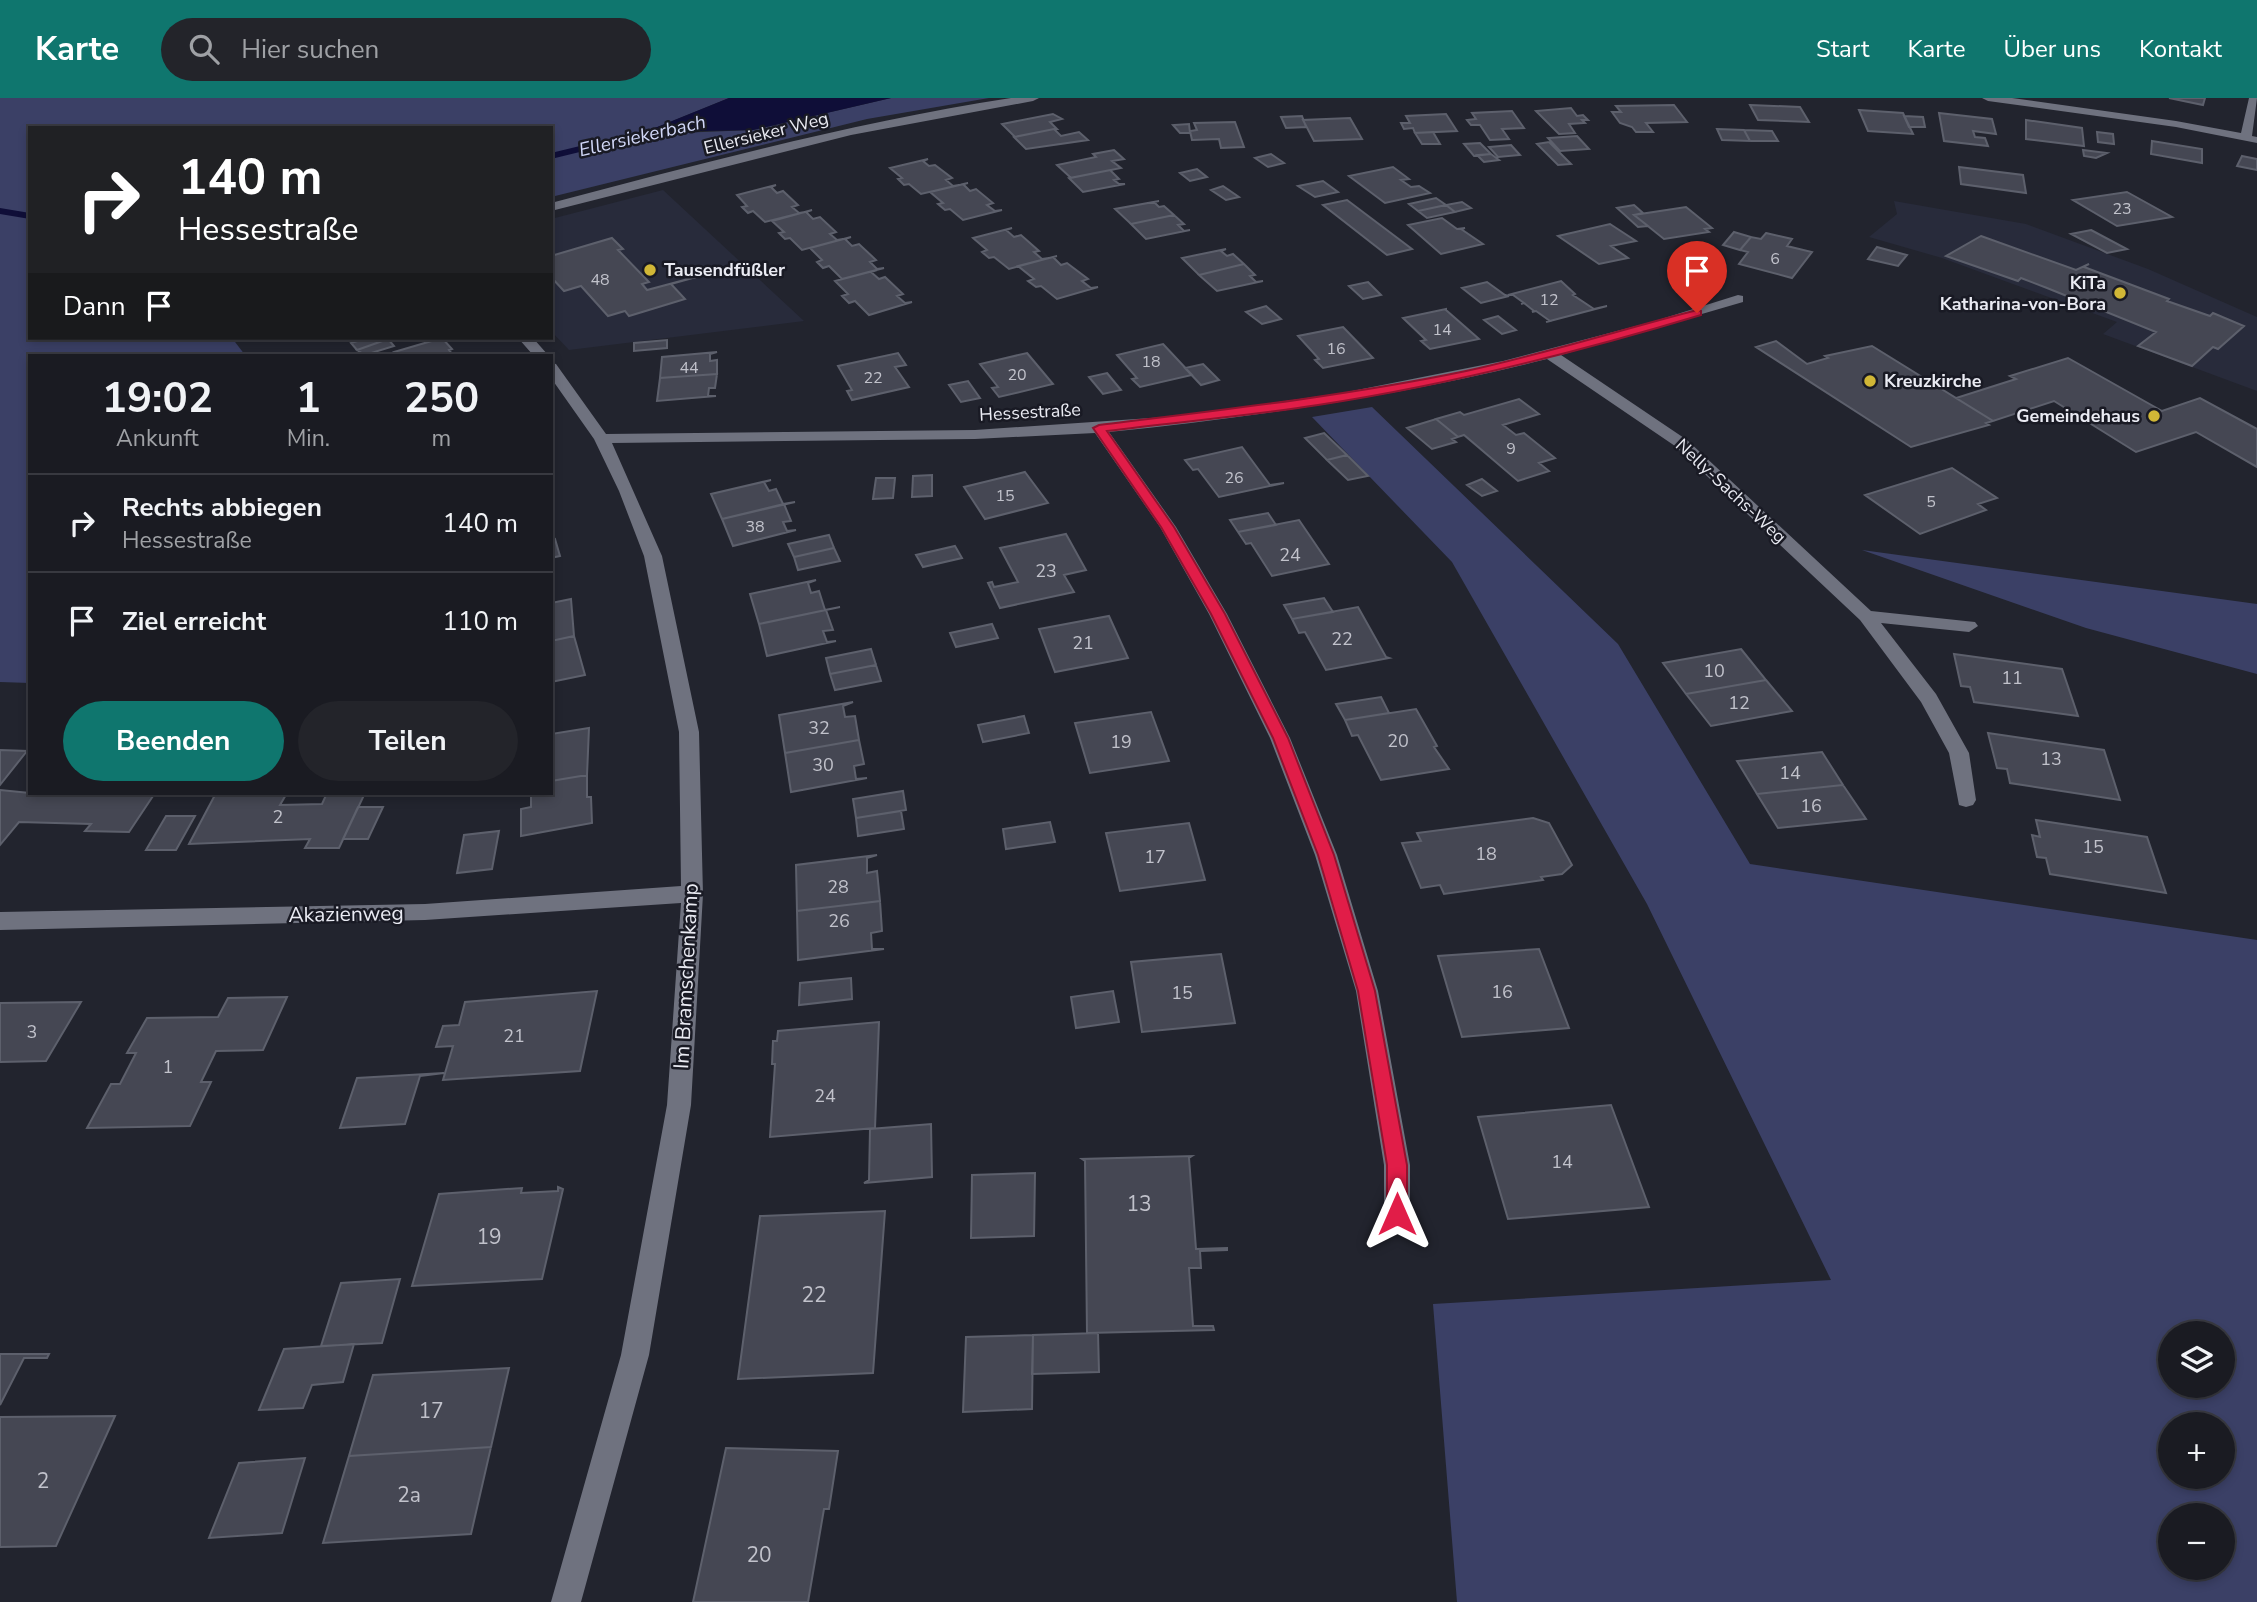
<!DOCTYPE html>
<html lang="de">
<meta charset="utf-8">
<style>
:root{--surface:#1a1b22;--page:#23242a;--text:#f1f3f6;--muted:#9fa1a5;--line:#383940;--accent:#0f766e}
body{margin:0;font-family:"Nunito Sans",sans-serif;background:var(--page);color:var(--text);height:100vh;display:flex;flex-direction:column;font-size:26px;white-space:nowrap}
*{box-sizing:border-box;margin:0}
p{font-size:23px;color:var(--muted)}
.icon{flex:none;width:38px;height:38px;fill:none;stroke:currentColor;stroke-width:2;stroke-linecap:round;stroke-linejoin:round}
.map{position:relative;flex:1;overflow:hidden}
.drawer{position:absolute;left:28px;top:256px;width:525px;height:441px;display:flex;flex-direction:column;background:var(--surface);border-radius:0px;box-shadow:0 4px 10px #0003,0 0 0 2px var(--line)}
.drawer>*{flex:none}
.guide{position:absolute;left:28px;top:28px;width:525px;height:214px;border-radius:0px;box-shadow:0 4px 10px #0003,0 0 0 2px var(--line);background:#202124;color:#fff;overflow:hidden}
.fabs{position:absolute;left:2158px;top:1223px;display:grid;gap:14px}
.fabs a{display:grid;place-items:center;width:77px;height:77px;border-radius:50%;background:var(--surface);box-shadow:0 4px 10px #0003,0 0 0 2px var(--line);font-size:35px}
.pin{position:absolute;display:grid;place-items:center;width:60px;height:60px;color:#fff;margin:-72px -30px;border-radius:50% 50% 50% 0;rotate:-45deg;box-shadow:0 0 7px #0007}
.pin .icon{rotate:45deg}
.me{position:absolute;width:77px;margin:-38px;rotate:0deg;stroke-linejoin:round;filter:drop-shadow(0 0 5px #0008)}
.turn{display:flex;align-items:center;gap:24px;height:147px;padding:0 35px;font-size:32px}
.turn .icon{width:91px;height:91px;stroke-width:2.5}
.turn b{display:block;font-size:49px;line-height:60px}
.then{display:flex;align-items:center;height:66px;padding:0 35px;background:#0003;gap:14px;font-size:26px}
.eta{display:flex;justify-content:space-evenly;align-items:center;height:119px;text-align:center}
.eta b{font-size:42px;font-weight:700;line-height:49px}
.primary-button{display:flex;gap:14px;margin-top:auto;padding:14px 35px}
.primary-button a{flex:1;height:80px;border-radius:42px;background:var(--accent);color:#fff;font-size:28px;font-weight:700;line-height:80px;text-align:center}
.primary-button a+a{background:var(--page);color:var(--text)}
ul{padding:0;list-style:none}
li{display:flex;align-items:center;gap:21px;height:98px;padding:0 35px;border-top:2px solid var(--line)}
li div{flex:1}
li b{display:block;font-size:26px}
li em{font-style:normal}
header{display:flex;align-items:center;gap:42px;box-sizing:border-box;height:98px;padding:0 35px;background:var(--accent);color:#fff}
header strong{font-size:33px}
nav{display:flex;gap:38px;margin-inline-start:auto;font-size:24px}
.search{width:490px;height:63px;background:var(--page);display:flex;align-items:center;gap:18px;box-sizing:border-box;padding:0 24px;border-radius:38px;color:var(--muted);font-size:26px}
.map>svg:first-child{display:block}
.built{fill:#282b3b}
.green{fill:#3b4066;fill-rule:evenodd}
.water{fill:#0f0e38}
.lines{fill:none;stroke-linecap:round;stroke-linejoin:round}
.stream{fill:#0f0e38;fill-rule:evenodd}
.building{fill:#454753;stroke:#5d606c;stroke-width:2}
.street{fill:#6f727f;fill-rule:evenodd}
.route{fill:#e11d48;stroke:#92132f;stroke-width:2}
.poi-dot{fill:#d1b736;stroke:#191a24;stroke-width:2.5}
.labels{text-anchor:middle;stroke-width:5;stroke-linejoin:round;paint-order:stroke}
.far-number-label{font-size:16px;fill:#c1c2cb}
.far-street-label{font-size:18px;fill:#eaebf3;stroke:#191a24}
.far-poi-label{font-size:18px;font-weight:bold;fill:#eaebf3;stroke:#191a24;text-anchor:start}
.number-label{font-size:18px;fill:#c1c2cb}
.far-water-label{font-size:19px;font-style:italic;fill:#d1d7f7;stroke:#191a24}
.street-label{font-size:21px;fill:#eaebf3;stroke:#191a24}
.near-number-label{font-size:21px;fill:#c1c2cb}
</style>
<header>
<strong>Karte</strong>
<div class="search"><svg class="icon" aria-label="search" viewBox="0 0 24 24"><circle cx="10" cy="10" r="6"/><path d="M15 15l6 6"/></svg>Hier suchen</div>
<nav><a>Start</a><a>Karte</a><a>Über uns</a><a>Kontakt</a></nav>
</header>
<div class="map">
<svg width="2257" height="1504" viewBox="0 0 2257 1504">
<rect width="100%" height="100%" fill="#22242e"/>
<path class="built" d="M663,92L804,223L569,252L551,233V121Z
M1894,103L2026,126L2148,171L2257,219V293L2103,236L2117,224L1942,160L1869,139L1897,116Z"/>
<path class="green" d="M0,0H729L645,34L652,36L753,32L891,0H989L867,21L551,99V30H30V240H232L245,257H30V585L0,584Z
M1372,309L1618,546L1750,766L2257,842V1504H1457L1433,1206L1831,1182L1647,806L1452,464L1312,319ZM2170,1236H2222V1288H2170ZM2222,1326V1379H2170V1326ZM2170,1418H2222V1470H2170Z
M1862,452L2257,506V576L2086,530Z"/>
<path class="water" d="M729,0H891L753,32L645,34Z"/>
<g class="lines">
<path class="stream" d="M667,27L670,28V32L551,61V55Z
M0,110L30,115V121L0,116Z"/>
</g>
<path class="building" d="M2169,0H2205L2203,7Z
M1674,7L1687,24L1646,25L1653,34H1636L1632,29L1620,25L1612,14H1621L1616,8Z
M1750,7L1800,9L1809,24L1758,22Z
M1571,10L1577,18L1583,17L1588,22H1582L1585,25L1569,26L1575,35L1559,36L1536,13Z
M1859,12L1903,15L1913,36L1868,33Z
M1512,13L1524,30L1502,31L1509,41L1490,42L1480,27H1471L1467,22L1476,21L1472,15Z
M1939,15L1992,21L1996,36L1973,33L1975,39L1985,40L1988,48L1944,43Z
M1053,16L1062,21L1050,24L1057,31H1054L1015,39L1002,26Z
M1446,16L1457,33L1415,35L1413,30L1404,31L1401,25H1410L1406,18Z
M1302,18L1306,29L1286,30L1281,19Z
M1904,18L1923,19L1925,29H1909Z
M1350,20L1362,41L1314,43L1303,22Z
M2026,22L2082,30L2084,48L2026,41Z
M1235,24L1244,49L1221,50L1219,41L1192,42L1190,33L1197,32L1194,25Z
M1189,26L1190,35H1180L1173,27Z
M1054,31L1061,38L1079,34L1088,42L1026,51L1014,39Z
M1717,31L1744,32L1750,43L1722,42Z
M1744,32L1772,33L1778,43H1750Z
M1433,34L1440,46H1422L1415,35Z
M2097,34L2113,36L2114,46L2098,44Z
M1577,38L1589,51L1560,53L1548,40Z
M2152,43L2202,51V65L2151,56Z
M1549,44L1571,66L1558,67L1537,46Z
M1480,45L1491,56L1474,58L1464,46Z
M1511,47L1520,57L1498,59L1489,49Z
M1114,52L1124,61L1112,63L1121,70L1071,80L1057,67L1096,59L1093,56Z
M2083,52L2107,55L2096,60L2084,58Z
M1271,56L1284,65L1268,69L1255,60Z
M1491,56L1499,62L1484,64L1477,57Z
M2242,58L2257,61V72L2237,68Z
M928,61L923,63L929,68L935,67L952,80L946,82L953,88L959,87L921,96L909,86L904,87L898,81L902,80L890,70Z
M1393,69L1409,81L1401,82L1411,89L1419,88L1430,95L1385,105L1349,78Z
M1959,69L2023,77L2026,95L1961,86Z
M1197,71L1207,79L1190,83L1180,75Z
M1110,72L1119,81L1114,82L1119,86H1125L1083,94L1069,80Z
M1323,83L1338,94L1315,99L1298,88Z
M968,85L963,86L970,93L976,91L993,105L987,107L995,113L1002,112L963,122L950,111L945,112L938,106L943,105L930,94Z
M776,87L771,89L777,95L783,93L798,107L792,109L799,115L805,114L765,124L753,113L748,115L742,109L747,108L737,97Z
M1223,88L1239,99L1226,102L1211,92Z
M2127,94L2172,119L2117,128L2073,102Z
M1436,100L1446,107L1418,113L1409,106Z
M1347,102L1412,151L1387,157L1323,107Z
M1159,103L1154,104L1159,109L1164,108L1174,117L1131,126L1115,111Z
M1462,104L1471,110L1455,114L1446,107Z
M1446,107L1455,114L1427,120L1418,113Z
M1634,107L1643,115L1634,117L1648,128L1638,129L1617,110Z
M1686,109L1712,130L1705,131L1709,134L1664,141L1634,117Z
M812,112L806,114L813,121L820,119L836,134L830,136L837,142L843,141L802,152L790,140L785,141L779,135L784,134L772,123Z
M1174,117L1184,126L1178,127L1184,133L1190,132L1146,141L1131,126Z
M1442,120L1457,131L1465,130L1461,131L1483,146L1441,156L1408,127Z
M1610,126L1636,143L1611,148L1628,160L1599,166L1558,138Z
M1012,130L1006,132L1014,139L1021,137L1039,153L1034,154L1042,161L1049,160L1009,171L994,159L989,160L982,154L987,152L973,140Z
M2091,132L2127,151L2107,155L2071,136Z
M1734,134L1751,139L1740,152L1723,147Z
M1766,135L1792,141L1787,148L1812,154L1792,180L1739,166L1748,154L1740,152L1751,139L1761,141Z
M1981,138L2076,172L2089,166L2084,169L2169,201L2167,203L2210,218L2213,215L2244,228L2218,251L2213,249L2192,268L2138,248L2156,234L2047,190L2021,180L2018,183L1946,158Z
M851,139L845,141L852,148L859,146L876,162L870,164L877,171L884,170L842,181L829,168L823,170L817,164L822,162L810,150Z
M612,140L623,151L618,152L649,184L642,186L647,192L707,176L671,186L685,201L629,218L625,213L608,218L581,188L564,193L551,179V158Z
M1877,149L1907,157L1898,168L1868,161Z
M1226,151L1221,153L1227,158L1233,156L1244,166L1199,177L1182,160Z
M1057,158L1053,159L1061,167L1067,165L1088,181L1082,183L1091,190L1098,189L1057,201L1041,188L1036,189L1028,183L1034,181L1018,168Z
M1244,166L1255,177L1250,178L1256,184L1263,183L1217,193L1199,177Z
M877,172L871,174L879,181L885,179L903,196L897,198L905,205L912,204L869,217L855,203L849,205L842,198L848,196L835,183Z
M1561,183L1575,196L1573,197L1594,211L1607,208L1546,224L1550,223L1536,213L1532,214L1534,213L1524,205L1521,206L1524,205L1513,197H1508Z
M1368,184L1381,197L1363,201L1349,188Z
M1487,184L1505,197L1509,198L1481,205L1462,190Z
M1266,208L1281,221L1262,226L1246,214Z
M1446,211V212L1479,241L1430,251L1421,243L1426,242L1403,220Z
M1498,218L1516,232L1502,236L1484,222Z
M1343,229L1373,260L1323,270L1315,262L1319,261L1298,238Z
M367,240H386L388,241L357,252L351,245Z
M442,240L452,251L449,252L453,257H397L394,254Z
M388,241L394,248L365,257L357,252Z
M667,242V250L634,253V245Z
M1776,243L1807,266L1828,260L1825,258L1872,248L1993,323L1986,325L1989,327L1911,349L1756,249Z
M1163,246L1192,277L1140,289L1132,281L1137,280L1117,257Z
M717,254L710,256V263L717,262V276L660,280L662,259Z
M898,255L906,267L895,269L909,289L852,302L847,293L852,292L838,268Z
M1027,255L1053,286L999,299L992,290L998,289L980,266Z
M2068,260L2162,313L2200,300L2257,331V369L2196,334L2136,354L2054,303L1993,323L1956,300L2016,281L2010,278Z
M1203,266L1219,282L1201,287L1185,270Z
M1107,275L1121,292L1103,296L1089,279Z
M717,276L715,290H709L708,298H716L657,303L660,280Z
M968,283L980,300L961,304L949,287Z
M1519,301L1539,316L1503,327L1516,337L1524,335L1555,360L1539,365L1549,373L1518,383L1464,337L1458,339L1436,321L1460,314L1464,317Z
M1436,321L1458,339L1452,341L1456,344L1432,351L1407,330Z
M1324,335L1347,357L1327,362L1305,340Z
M1242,349L1270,387L1284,385L1219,399L1198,371L1193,372L1185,362Z
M1347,357L1368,378L1348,382L1327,362Z
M1952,370L1997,400L1978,406L1986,412L1920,436L1865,397Z
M1025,374L1048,405L985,421L964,389Z
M932,377V398L912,399L913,378Z
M876,380H895L893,400L873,401Z
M1482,381L1497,393L1482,398L1467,387Z
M771,382L764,384L769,393L776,391L783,406L795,404L722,421L711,396Z
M784,406L791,423L783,424L787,433L796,432L733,448L722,421Z
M1268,415L1276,427L1238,434L1230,422Z
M1299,422L1329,466L1272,478L1251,445L1246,446L1238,434Z
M1066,436L1086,472L1064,477L1074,494L1000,510L988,485L992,484L994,489L1018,484L1000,450Z
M829,437L834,450L794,459L788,446Z
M555,441L560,458L551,460V442Z
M955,448L962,460L923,469L916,457Z
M834,450L840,463L798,472L794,459Z
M816,482L808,485L811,495L819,493L825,512L840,509L759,526L750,496Z
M1324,500L1333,514L1292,521L1284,507Z
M571,501L574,538L551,543V505Z
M1358,509L1386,559L1389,560L1326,572L1305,534L1299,535L1292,521Z
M826,512L833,532L823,533L827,544L836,543L767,558L759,526Z
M1109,518L1128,560L1055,574L1039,531Z
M992,526L998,540L956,549L950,535Z
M574,538L585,577L551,584V543Z
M871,551L876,567L830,576L826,560Z
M1741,551L1766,582L1686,596L1663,565Z
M1954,556L2062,571L2078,618L1974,604L1970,589L1961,588Z
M876,567L881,583L835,592L830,576Z
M1766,582L1792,613L1711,628L1686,596Z
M1381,599L1389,615L1345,622L1336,606Z
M853,604L843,608L845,619L855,618L859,642L785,655L779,617Z
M1416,611L1437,648L1434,649L1449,671L1381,682L1358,637L1352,638L1345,622Z
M1151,614L1169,663L1090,675L1075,625Z
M1024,618L1029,635L983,644L978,627Z
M589,630L587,677L551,683V636Z
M1988,635L2104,652L2120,702L2010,685L2007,671L1997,670Z
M859,642L864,666L854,668L856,681L867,680L791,694L785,655Z
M0,652L27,653L0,687Z
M1822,654L1843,687L1757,696L1737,663Z
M587,677V699H591L592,725L521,738V711L531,709V695H551V683Z
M1843,687L1866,721L1778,730L1757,696Z
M0,692L30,695H155L129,734L85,733L91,726L19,724L0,747Z
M903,693L906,712L856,720L853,701Z
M216,695H287L280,707L322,706L327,695H365L339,750H305L310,741L189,746Z
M358,709H383L368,741H343Z
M901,713L904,731L858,738L856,720Z
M166,718H195L176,752H146Z
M1533,720L1549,725L1572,767L1562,776L1541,779L1543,782L1444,796L1440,787L1421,790L1402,745L1421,743L1417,735Z
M2036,722L2147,739L2166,795L2050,776L2046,760L2037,759L2032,737L2040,739Z
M1050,724L1055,744L1006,751L1003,731Z
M1189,725L1205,782L1120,793L1106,735Z
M499,733L492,771L457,775L464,737Z
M877,757L867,760V775L877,773L880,803L797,813L796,767Z
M880,803L882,833L871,835L872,851H884L798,862L797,813Z
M1539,851L1569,930L1462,939L1438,858Z
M1221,856L1235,925L1142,934L1131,864Z
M851,880L852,901L799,907L800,885Z
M597,893L580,973L443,982L453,948L436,949L443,928L459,927L465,904Z
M1113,893L1119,924L1076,930L1071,899Z
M287,899L263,952L216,953L201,984H211L190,1028L87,1030L111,986H120L136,955H127L147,920L218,919L228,900Z
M81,904L46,963L0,964V905Z
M879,924L875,1030L770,1039L775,966H772L773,943H777L778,933Z
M444,975L420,978L405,1026L340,1030L357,980Z
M1611,1007L1649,1109L1508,1121L1478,1019Z
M931,1026L932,1079L864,1085L869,1082L870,1031Z
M1192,1058L1189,1060L1196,1151L1227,1150V1152L1200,1153L1201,1170H1189L1193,1228H1213L1214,1232L1087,1235L1085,1063L1082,1061Z
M1035,1075L1034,1138L971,1140L972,1077Z
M558,1089L563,1091L542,1181L412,1188L439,1096L522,1090L521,1095L558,1093Z
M885,1113L873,1275L738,1281L760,1118Z
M400,1181L382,1245L321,1248L341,1185Z
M1098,1235L1099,1274L1032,1276L1033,1237Z
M1033,1237L1032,1311L963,1314L966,1239Z
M354,1246L343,1284L312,1287L303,1310L259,1312L284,1251Z
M0,1256H49L47,1260H24L0,1307Z
M509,1270L491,1349L349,1358L373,1277Z
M115,1318L56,1448L0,1449V1319Z
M491,1349L471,1436L323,1445L349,1358Z
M726,1350L838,1353L829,1411H824L808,1504H693Z
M305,1360L282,1435L209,1440L239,1365Z"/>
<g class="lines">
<path class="street" d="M1011,0H1039L1033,3L851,37L551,113V105C703,65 855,24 1011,0Z
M1982,0H2012L2176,23L2241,35L2249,0H2257L2252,38L2257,39V45L2176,29L1988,3Z
M1738,197L1743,198V204L1561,257L1687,342L1871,513L1975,524L1978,528L1969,534L1881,525L1936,596L1969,655L1976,702L1973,707L1966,709L1959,707L1949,655L1921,604L1860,522L1675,348L1547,261C1403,297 1257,319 1109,334L1176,429L1227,516L1290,640L1337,757L1378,893L1410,1067V1116L1406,1124L1397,1128L1388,1124L1384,1116V1067L1356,893L1315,757L1270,640L1209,516L1160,429L1095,335L975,341L612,345L662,458L699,634L703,796L691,1007L649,1257L581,1504H551L621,1257L667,1007L681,805L425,822L0,832V814L425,806L681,788L679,634L644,458L619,393L594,341L551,280V265L556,266L606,336L975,332L1180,318L1342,295L1503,263L1655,223Z
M518,240H533L548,257H533Z"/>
</g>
<path class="route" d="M1697,212L1701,213V217C1575,255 1448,287 1318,307C1248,318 1177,324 1107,333L1174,429L1225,516L1288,640L1334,757L1375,893L1407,1067V1116L1404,1123L1397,1125L1390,1123L1387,1116V1067L1358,893L1318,757L1273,640L1211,516L1161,429L1093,330L1099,327C1222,312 1345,298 1466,273C1544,256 1620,232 1697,212Z"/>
<g class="poi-dot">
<circle cx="650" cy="172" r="7"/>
<circle cx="2120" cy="195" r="7"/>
<circle cx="1870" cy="283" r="7"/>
<circle cx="2154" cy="318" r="7"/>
</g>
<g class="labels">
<g class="far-number-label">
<text x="2122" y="116">23</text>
<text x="1775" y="166">6</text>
<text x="600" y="187">48</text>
<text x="1549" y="207">12</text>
<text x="1442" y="237">14</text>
<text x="1336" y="256">16</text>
<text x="1151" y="269">18</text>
<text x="689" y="275">44</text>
<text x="1017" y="282">20</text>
<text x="873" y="285">22</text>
<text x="1511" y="356">9</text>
<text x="1234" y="385">26</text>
<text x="1005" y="403">15</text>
<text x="1931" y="409">5</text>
<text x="755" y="434">38</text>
</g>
<g class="far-street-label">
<text transform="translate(766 35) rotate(-14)" y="6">Ellersieker Weg</text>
<text transform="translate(1030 314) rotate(-3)" y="6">Hessestraße</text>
<text transform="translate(1731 393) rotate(43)" y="6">Nelly-Sachs-Weg</text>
</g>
<g class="far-poi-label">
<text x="664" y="178">Tausendfüßler</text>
<text x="2106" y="191" text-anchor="end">KiTa<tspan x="2106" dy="21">Katharina-von-Bora</tspan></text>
<text x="1884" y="289">Kreuzkirche</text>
<text x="2140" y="324" text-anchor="end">Gemeindehaus</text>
</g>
<g class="number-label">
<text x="1290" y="463">24</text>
<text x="1046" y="479">23</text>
<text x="1342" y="547">22</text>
<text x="1083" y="551">21</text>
<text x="1714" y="579">10</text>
<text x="2012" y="586">11</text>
<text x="1739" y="611">12</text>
<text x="819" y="636">32</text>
<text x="1398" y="649">20</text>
<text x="1121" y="650">19</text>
<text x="2051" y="667">13</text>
<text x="823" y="673">30</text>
<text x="1790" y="681">14</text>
<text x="1811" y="714">16</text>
<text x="278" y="725">2</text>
<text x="2093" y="755">15</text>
<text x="1486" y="762">18</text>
<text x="1155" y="765">17</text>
<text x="838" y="795">28</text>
<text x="839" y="829">26</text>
<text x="1502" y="900">16</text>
<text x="1182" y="901">15</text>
<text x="32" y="940">3</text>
<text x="514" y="944">21</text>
<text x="168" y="975">1</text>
<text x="825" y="1004">24</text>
<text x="1562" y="1070">14</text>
</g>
<g class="far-water-label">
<text transform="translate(642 37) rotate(-13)" y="7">Ellersiekerbach</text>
</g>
<g class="street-label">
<text transform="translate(346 816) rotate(-1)" y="7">Akazienweg</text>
<text transform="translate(686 878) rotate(-87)" y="7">Im Bramschenkamp</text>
</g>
<g class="near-number-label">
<text x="1139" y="1113">13</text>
<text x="489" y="1146">19</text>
<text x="814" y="1204">22</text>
<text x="431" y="1320">17</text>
<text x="43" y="1390">2</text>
<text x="409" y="1404">2a</text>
<text x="759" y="1464">20</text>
</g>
</g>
</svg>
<div class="fabs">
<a><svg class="icon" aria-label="layers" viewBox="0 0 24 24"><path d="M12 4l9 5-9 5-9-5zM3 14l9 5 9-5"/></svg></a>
<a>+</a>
<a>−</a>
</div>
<div class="pin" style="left:1697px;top:215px;background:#d93025"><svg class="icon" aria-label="arrive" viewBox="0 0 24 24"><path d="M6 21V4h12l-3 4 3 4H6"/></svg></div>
<svg class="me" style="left:1397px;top:1116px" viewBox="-20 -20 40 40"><path d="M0-17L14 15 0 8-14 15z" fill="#e11d48" stroke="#fff" stroke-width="4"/></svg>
<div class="guide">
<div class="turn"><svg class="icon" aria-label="right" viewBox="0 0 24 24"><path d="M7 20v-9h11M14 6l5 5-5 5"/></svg><div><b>140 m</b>Hessestraße</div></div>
<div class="then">Dann<svg class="icon" aria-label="arrive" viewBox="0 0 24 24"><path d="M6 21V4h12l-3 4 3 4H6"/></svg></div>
</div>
<section class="drawer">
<div class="eta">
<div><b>19:02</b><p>Ankunft</p></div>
<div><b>1</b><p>Min.</p></div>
<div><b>250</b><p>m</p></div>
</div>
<ul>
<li><svg class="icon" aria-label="right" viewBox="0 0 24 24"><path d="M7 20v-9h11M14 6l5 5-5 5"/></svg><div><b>Rechts abbiegen</b><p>Hessestraße</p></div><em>140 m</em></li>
<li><svg class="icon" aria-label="arrive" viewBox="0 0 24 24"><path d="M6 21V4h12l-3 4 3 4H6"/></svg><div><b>Ziel erreicht</b></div><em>110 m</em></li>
</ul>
<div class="primary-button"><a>Beenden</a><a>Teilen</a></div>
</section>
</div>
